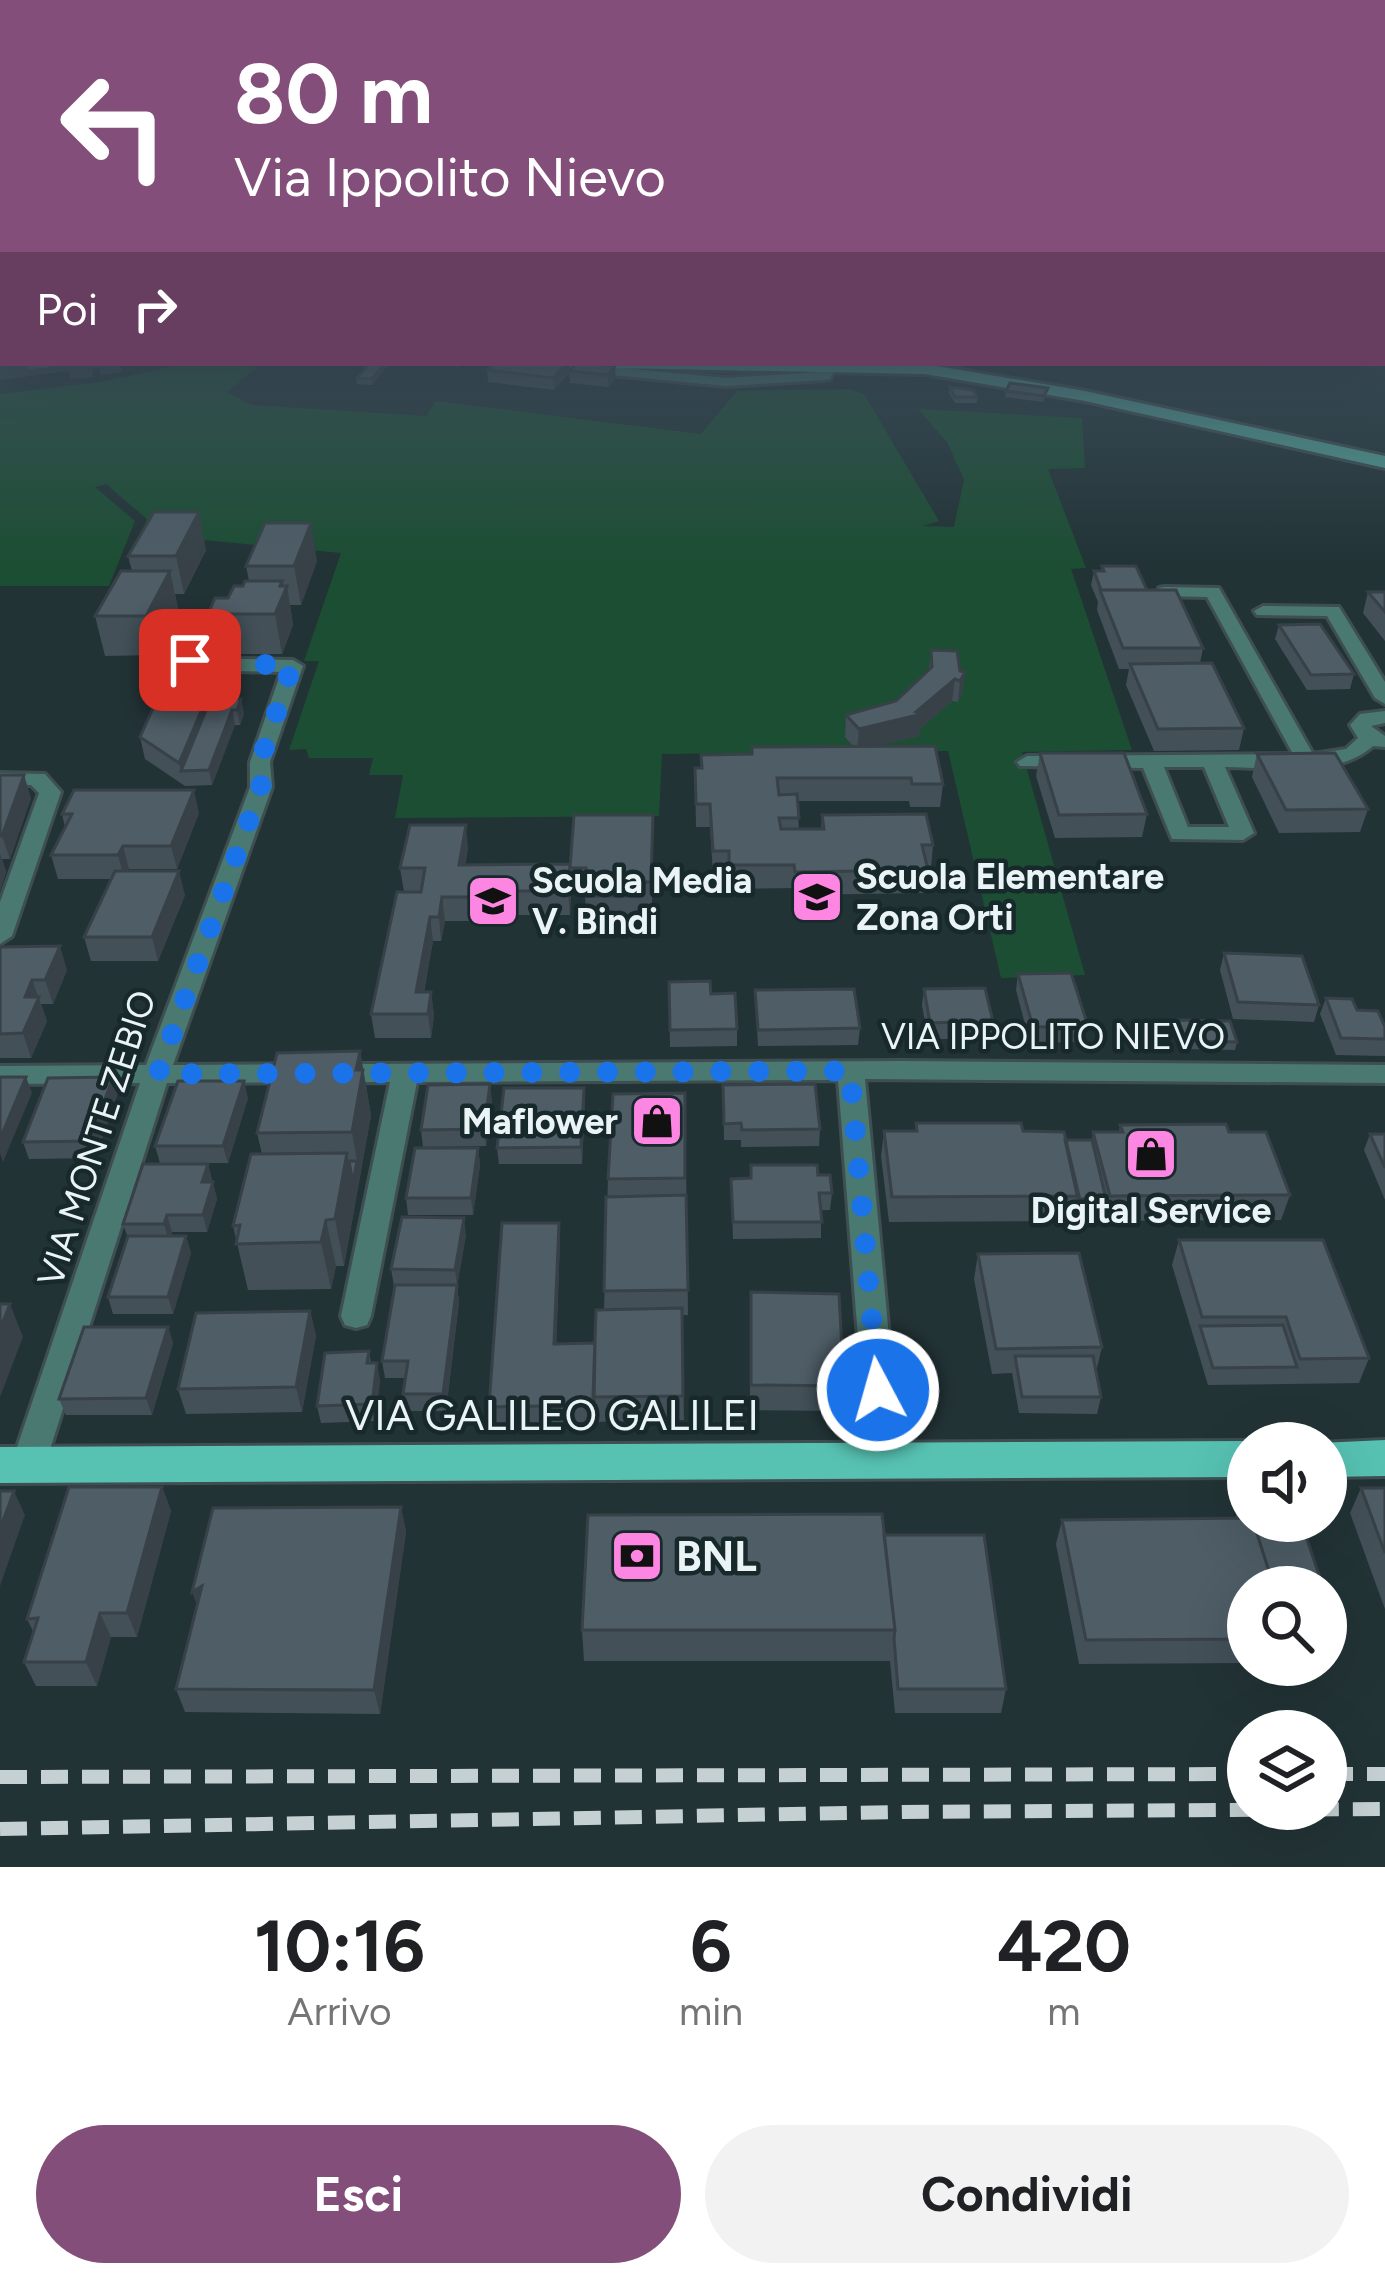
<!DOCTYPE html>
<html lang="it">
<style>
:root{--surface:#fff;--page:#f2f2f2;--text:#202124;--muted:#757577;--accent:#834e79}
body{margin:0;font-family:Figtree,sans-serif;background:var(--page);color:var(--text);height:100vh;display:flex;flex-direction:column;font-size:45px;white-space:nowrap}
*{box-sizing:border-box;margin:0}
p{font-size:39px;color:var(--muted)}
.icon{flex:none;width:66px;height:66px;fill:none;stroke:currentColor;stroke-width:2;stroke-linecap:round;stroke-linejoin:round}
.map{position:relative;height:1867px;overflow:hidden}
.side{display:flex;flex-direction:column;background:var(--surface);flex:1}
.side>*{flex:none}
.hud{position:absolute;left:0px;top:0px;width:1386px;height:366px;box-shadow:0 12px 48px #0002;background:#834e79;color:#fff;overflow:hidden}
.buttons{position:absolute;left:1227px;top:1422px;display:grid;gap:24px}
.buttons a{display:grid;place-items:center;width:120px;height:120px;border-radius:50%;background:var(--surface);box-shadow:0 12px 48px #0002;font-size:60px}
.pin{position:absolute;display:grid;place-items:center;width:102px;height:102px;color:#fff;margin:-51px;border-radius:24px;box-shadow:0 6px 18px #0006}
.me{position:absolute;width:132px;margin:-66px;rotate:354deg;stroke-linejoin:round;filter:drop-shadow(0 0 9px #0008)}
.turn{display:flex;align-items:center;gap:42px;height:252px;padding:0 36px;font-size:54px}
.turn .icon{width:156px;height:156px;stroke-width:2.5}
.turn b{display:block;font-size:84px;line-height:102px}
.then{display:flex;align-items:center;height:114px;padding:0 36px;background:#0003;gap:24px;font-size:45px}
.eta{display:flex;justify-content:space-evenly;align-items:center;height:204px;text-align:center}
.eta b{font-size:72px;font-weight:700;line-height:84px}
.action{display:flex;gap:24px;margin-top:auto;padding:24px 36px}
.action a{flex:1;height:138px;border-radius:72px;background:var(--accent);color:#fff;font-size:48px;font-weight:700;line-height:138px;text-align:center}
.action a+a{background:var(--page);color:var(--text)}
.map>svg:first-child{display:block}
.green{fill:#1c4e33}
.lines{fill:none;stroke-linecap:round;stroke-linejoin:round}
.minor-casing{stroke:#3e4e51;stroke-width:6}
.secondary-casing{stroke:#3e4e51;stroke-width:6}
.primary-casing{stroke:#3e4e51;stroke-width:6}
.minor{fill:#4a7971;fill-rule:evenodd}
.secondary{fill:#52a296;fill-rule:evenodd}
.primary{fill:#57c2b2;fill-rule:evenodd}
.rail{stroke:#c5d0d3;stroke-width:14;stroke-dasharray:27 14;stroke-linecap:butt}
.wall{fill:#435058}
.shaded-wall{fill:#374147}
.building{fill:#4e5d66;stroke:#374147;stroke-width:3}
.route{stroke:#1a73e8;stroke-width:21;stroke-dasharray:0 37.8}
.labels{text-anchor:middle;stroke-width:9;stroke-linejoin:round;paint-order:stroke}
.poi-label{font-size:36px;font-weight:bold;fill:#eaf4f6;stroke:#18292c;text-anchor:start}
.street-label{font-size:36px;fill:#eaf4f6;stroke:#18292c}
.near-street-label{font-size:42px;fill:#eaf4f6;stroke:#18292c}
.near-poi-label{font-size:42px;font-weight:bold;fill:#eaf4f6;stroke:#18292c;text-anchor:start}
</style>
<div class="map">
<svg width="1385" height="1867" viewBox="0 0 1385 1867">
<rect width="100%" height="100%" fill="#223336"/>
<path class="green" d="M192,363H262L227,392L251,405L426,416L436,401L701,434L737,391L849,389L864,394L939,521L923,526L954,527L964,480L947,442L918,409L1082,418L1085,468L1048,469L1086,568L1071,569L1132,750L1022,752L1085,975L1001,978L948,751L662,754L659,816L395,818L403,775H369L373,758H309L306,749L289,750L319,661H304L341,553L141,534L147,519L106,484L95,487L135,521L109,586H0V394L100,382Z"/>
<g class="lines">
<g class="minor-casing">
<path id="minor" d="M521,363H572L726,378L820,372L828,363L836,367L830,379L825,380L726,386L528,367Z
M1165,587L1219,588L1313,754L1346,749L1358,738L1350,725L1360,714L1385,711V723L1371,726L1385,736V747L1373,746C1336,779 1272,767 1225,767L1254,833L1243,840L1172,839L1143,768L1020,766L1017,762L1027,756L1293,754L1207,597L1159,596V588ZM1164,767H1204L1229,827H1188Z
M1263,606L1339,607L1385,682V704L1375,698L1327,616L1257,615L1254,611Z
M192,650L199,652L200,658L293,660L303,666L270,762L272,787L173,1065L903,1061L1385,1065V1083L865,1079L894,1390L889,1400L882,1402L892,1405C900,1423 904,1455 896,1473L884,1478L872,1473C864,1456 860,1423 868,1405L876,1403L867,1400L862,1390L838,1080L417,1082L371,1316L367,1325L356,1328L345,1325L341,1316L390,1082L167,1083L45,1465L40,1475L28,1480L16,1475L11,1465L140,1083L0,1084V1066L146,1065L250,787V762L281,672L195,670L180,660L185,652Z
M0,773L45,774L61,792L12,936L0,944V902L39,793L31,785H0Z"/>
</g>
<g class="secondary-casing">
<path id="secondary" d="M604,363L925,364L1085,391L1385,456V468L1085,401L925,374L613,368Z"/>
</g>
<g class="primary-casing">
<path id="primary" d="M1385,1440V1476L1326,1477V1443H1320Z
M1248,1441L1254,1443H1248V1477L0,1483V1447Z"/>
</g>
<use href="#minor" class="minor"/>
<use href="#secondary" class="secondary"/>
<use href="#primary" class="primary"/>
<path class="rail" d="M1326,1774H1385
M0,1777L1248,1774
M0,1829L902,1812L1385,1809"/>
</g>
<path class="wall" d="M432,363H468L457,367Z
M494,363H570V370L577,363L616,378L608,387L570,383L569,373L554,390L488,382L487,370Z
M389,364L372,385L357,384V378Z
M950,387L977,397V403H955L949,393Z
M1048,388L1043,402L1005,397L1006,391Z
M206,550L184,594H175L178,609L155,655L105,656L95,616L132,571L128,556Z
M317,561L301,605H290L293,625L282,654H216L208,614L249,581L246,566Z
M1102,566L1147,590L1203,648L1200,663L1244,728L1239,750L1154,751L1126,685L1129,669H1119L1097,610L1098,602L1091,585L1094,571H1101Z
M1368,592H1385V641L1363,613Z
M1279,625L1354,674L1350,689L1307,690L1275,639Z
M931,650L960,671L965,672L962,694L958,702L952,701L920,729L919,736L878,746L943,784L940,807H910L909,801H797L799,829H821L822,815L933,845L931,868H927L925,893L794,895L793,888L729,889L728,874H713L710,827H696L695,768L752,754L853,746L845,737L846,715L896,701L929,670Z
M223,691L220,699H241L244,714L240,725H235L212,785L185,786L145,759L140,737Z
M1040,753L1147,814L1142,837L1055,838L1036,776Z
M1257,754L1368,809L1360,832L1279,833L1252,777Z
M0,775L31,798L10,859H2L6,872L0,891Z
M199,813L177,869H129L128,871L185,895L158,961H91L84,937L111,879H58L51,855L65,827L62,814Z
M653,815L652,906H638V920H586L585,892L571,891L570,915H485L484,921H445L441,941H433L424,992H431L434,1016L431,1038H375L371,1014L404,892L400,868L468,848L465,865L570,864Z
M0,947L67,970L53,1004H41L47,1021L31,1058H0Z
M1224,953L1319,1005L1314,1022L1233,1019L1220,970Z
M1018,974L1088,1026L1084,1042L1030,1043L1016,990Z
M669,982L711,994L737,1029V1046L670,1047Z
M924,989L994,1026L991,1042L956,1043L955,1039H928L922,1005Z
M755,990L860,1028L858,1045L758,1046Z
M1326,998L1357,1010L1385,1027V1056L1336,1055L1320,1014Z
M1178,1020L1237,1042L1235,1050L1182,1049L1176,1028Z
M360,1051L371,1115L344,1266H336L331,1289L248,1290L233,1226L262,1154L257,1133Z
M723,1085L820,1129L819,1146L741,1147V1140H724Z
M118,1093L95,1158L29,1159L23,1142Z
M685,1093L688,1315H682L684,1420L491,1424L489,1407L559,1223L560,1240L556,1344L595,1343L604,1309L608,1179Z
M248,1098L228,1163H160L155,1146Z
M492,1100L486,1146L423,1147L421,1130Z
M585,1104L582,1164H499L497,1148Z
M916,1123L1023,1131L1065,1140H1092L1093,1132H1119L1120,1125L1229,1132L1290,1195L1281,1220L1104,1221L1102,1215L1074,1216L1073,1221L889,1222L881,1156L884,1131H915Z
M1370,1134H1385V1200L1364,1150Z
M478,1148L480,1165L473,1215H408L406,1198Z
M208,1164L217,1199L207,1232H172L171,1236H186L191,1253L173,1314H113L108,1297L128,1238L123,1224Z
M818,1175L832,1193L830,1210H821V1238L733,1239L731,1179Z
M466,1235L457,1286L459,1302L446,1411H406L403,1394L405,1378H385L382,1361L394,1286L391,1269Z
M1179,1240L1369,1358L1359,1383L1208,1385L1172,1265Z
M978,1254L1102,1347L1096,1372L1101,1397L1097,1414L1019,1413L1012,1373L992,1374L974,1279Z
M310,1311L316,1336L302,1412L186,1414L178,1389Z
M750,1317L844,1386L841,1411L750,1410Z
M168,1327L173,1343L152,1415H66L59,1399Z
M369,1351L371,1363L380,1380L375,1421L321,1423L317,1406Z
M162,1487L171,1511L137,1637H111L97,1686H36L24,1662L34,1633L27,1619Z
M1361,1488H1385V1609L1350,1513Z
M1241,1502L1323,1587H1248V1663L1079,1664L1056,1544L1062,1520L1235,1519Z
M401,1507L406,1532L380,1714L185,1712L176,1689Z
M884,1535L1006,1689L1001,1713H895L890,1661H584L582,1630Z"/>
<path class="shaded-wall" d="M0,304H3V332L0,333Z
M0,346H3V363H97L99,368L92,369L93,377L71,379L69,371L0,380Z
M98,363H130L121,365L122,372L101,375Z
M385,363L389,364L372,385V379Z
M567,363H570V372L554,390L553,378Z
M615,366L616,378L608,387V375Z
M199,512L206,550L184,594L176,556Z
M311,523L317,561L301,605L294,566Z
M170,571L178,609L155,655L146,616Z
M282,581L284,593L287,586L293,625L282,654L275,614Z
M219,669L223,691L191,770L181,771L185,786L179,763Z
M965,672L962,694L958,702L960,681Z
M955,679L952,701L920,729L919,736L857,751L859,729L916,712Z
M241,699L244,714L240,725L237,710Z
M232,710L235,725L212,785L209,770Z
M24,775L31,798L10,859L2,836Z
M194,790L199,813L177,869L171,846Z
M466,825L468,848L462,889L459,865Z
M123,846L129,869L124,878L118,855Z
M0,854L6,872L0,891Z
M570,868L571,891L570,915L568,891Z
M179,871L185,895L158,961L152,937Z
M442,897L445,921L441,941L439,917Z
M430,917L433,941L419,1016L416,992Z
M60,946L67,970L53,1004L45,980Z
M32,980L47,1021L31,1058L23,1033L25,997Z
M431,992L434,1016L431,1038L428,1014Z
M360,1051L371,1115L344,1266L335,1219L347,1153L353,1183L357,1161L352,1132L356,1070Z
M26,1077L32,1093L3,1162L0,1153V1139Z
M113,1077L118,1093L95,1158L90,1141Z
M244,1081L248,1098L228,1163L223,1146Z
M490,1084L492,1100L486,1146L484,1129Z
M584,1088L585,1104L582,1164L581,1147Z
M478,1148L480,1165L473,1215L471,1198Z
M208,1164L212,1181L202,1182Z
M213,1182L217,1199L207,1232L203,1215Z
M167,1215L172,1232L169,1241L164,1224Z
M464,1218L466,1235L457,1286L459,1302L446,1411L443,1394L457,1285L455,1270Z
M326,1220L336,1266L331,1289L321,1242Z
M559,1223L560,1240L556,1360L554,1344Z
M186,1236L191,1253L173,1314L168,1297Z
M10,1304L23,1337L0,1397V1329Z
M310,1311L316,1336L302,1412L296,1387Z
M168,1327L173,1343L152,1415L146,1398Z
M377,1363L380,1380L375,1421L372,1404Z
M162,1487L171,1511L137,1637L127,1613Z
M14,1491L25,1515L0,1586V1529Z
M401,1507L406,1532L380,1714L374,1690Z
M202,1586L201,1616L192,1592Z
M100,1613L111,1637L97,1686L86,1662Z"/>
<path class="building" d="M26,363H50V369L25,371Z
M370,363H385L372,379L357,378Z
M494,363H567L553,378L487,370Z
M577,363H590L615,366L608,375L569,371Z
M1010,383L1048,388L1044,396L1006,391Z
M950,387L973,390L977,397H955Z
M154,512H199L176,556H128Z
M265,523H311L294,566H246Z
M1102,566H1136L1147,590H1101L1094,571H1104Z
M121,571H170L146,616H95Z
M245,581H282L280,586H287L275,614H208L215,598H228L234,586H243Z
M1100,590H1176L1203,648H1123Z
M1368,592H1385V612Z
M1320,624L1354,674L1311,675L1279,625Z
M931,650L957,651L960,671L965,672L960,681L955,679L916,712L922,714L859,729L846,715L896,701L932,667Z
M1212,663L1244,728L1158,729L1130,664Z
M171,669H219L179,763L140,737Z
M211,698L241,699L237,710H232L209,770L181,771Z
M935,746L943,784H912L911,778H777L779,795L797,794L799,818H779L781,829H824L822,815L926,814L933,845H922L928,870L795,872L794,865H729V851H713L710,804H696L695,768H702L701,755L752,754V747Z
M1040,753H1124L1147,814L1059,815Z
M1335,753L1368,809L1286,810L1257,754Z
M0,775H24L2,836H0Z
M74,790H194L171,846H123L118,855H51L72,814H62Z
M574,815H653L651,882H638V896H585L586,868H570Z
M410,825H466L459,865L570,864L568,891H482V897H442L439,917H430L416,992H431L428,1014H371L397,892H421L425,868H400Z
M115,871H179L152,937H84Z
M60,946L45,980H32L25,997H39L23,1033L0,1034V947Z
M1224,953L1302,956L1319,1005L1238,1002Z
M1071,973L1088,1026L1033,1027L1018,974Z
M710,981L711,994L735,993L737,1029L670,1030L669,982Z
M985,988L994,1026H959L958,1022L930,1023L924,989Z
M854,989L860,1028L758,1030L755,990Z
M1326,998L1352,999L1357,1010L1378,1011L1385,1027V1039L1341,1038Z
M1178,1020L1230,1021L1237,1042L1184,1041Z
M360,1051L356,1070H363L352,1132L257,1133L277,1053Z
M0,1077H26L0,1139Z
M113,1077L90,1141L23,1142L48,1078Z
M178,1081H244L223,1146H155Z
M490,1084L484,1129L421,1130L428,1085Z
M815,1084L820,1129L742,1130L741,1123L724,1124L723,1085Z
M504,1088H584L581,1147L497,1148Z
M685,1093V1178L608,1179L613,1094Z
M916,1123H1021L1023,1131L1064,1132L1079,1196L892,1197L884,1131H917Z
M1226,1124L1229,1132H1266L1290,1195L1110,1196L1093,1132H1123L1120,1125Z
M1370,1134H1385V1168Z
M1065,1140H1092L1106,1199H1078Z
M415,1148H478L471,1198H406Z
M347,1153L335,1219L326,1220L321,1242L236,1244L240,1225L233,1226L251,1154Z
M349,1161H357L353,1183Z
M143,1164H208L202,1182H213L203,1215H167L164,1224H123Z
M751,1165H817L818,1175H830L832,1193H819L822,1222H733L731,1179L751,1178Z
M686,1195L688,1290L604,1291L606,1197Z
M402,1217L464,1218L455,1270L391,1269Z
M502,1223H559L554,1344L595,1343L594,1405L489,1407Z
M128,1236H186L168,1297H108Z
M1179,1240H1323L1369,1358L1300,1359L1286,1317H1202Z
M1079,1253L1102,1347L996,1349L978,1254Z
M395,1285H457L443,1394H403L408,1361H382Z
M751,1292L839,1294L844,1386L751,1385Z
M0,1304H10L0,1329Z
M682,1308L683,1396L593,1397L596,1310Z
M310,1311L296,1387L178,1389L196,1313Z
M1283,1325L1297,1367L1213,1368L1200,1326Z
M84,1327H168L146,1398L59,1399Z
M369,1351L367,1363H377L372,1404L317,1406L325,1353Z
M1015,1356H1093L1101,1397H1022Z
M69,1487H162L127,1613H100L86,1662H24L38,1618L27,1619Z
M1361,1488H1385V1553Z
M0,1491H14L0,1529Z
M1241,1502H1248V1518H1247Z
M401,1507L374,1690L176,1689L202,1586L192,1592L213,1508Z
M882,1514L895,1630H582L588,1515Z
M1248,1518V1521H1253L1274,1587H1248V1639L1086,1640L1062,1520Z
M1253,1521H1301L1323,1587H1274Z
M884,1535H984L1006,1689H898L894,1638L895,1630Z"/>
<linearGradient id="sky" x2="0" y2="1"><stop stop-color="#131c1e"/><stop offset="0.54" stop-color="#3e505d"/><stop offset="1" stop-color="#3e505d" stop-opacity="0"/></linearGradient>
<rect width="1385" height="566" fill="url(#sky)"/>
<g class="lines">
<path class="route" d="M190,660L292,666L260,762L261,787L158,1074L850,1071L878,1390"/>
</g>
<defs>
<g id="school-square" transform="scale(2.7)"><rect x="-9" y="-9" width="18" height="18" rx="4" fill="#fd86e2" stroke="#18292c"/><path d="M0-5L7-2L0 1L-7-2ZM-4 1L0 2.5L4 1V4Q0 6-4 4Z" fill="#111"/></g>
<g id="shop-square" transform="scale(2.7)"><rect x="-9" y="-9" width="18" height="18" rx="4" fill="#fd86e2" stroke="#18292c"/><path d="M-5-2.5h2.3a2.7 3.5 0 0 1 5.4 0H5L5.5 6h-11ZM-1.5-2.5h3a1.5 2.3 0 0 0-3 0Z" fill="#111"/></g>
<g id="bank-square" transform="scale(2.7)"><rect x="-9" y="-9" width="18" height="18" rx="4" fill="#fd86e2" stroke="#18292c"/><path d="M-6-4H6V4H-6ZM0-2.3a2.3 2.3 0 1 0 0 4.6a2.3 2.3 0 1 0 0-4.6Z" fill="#111"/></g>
</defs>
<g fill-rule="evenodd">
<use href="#school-square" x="817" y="897"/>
<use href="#school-square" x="493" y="901"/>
<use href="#shop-square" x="657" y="1121"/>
<use href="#shop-square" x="1151" y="1154"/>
<use href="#bank-square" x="637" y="1556"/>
</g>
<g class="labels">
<g class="poi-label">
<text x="856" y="889">Scuola Elementare<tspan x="856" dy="41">Zona Orti</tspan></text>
<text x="532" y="893">Scuola Media<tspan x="532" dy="41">V. Bindi</tspan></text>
<text x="618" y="1134" text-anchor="end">Maflower</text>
<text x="1151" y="1223" text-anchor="middle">Digital Service</text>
</g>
<g class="street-label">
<text x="1053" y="1049">VIA IPPOLITO NIEVO</text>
<text transform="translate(96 1138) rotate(-72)" y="13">VIA MONTE ZEBIO</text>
</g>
<g class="near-street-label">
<text x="552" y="1430">VIA GALILEO GALILEI</text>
</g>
<g class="near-poi-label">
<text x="676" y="1571">BNL</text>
</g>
</g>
</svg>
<div class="buttons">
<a><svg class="icon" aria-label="sound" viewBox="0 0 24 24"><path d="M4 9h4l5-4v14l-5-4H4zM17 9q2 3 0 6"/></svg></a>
<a><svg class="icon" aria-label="search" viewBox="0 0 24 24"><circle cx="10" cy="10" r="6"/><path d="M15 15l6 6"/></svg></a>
<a><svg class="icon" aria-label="layers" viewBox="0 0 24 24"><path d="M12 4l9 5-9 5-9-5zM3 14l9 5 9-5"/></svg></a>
</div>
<div class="pin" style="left:190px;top:660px;background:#d93025"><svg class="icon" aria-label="arrive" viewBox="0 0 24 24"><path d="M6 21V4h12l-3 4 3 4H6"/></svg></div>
<svg class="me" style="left:878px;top:1390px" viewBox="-20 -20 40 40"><circle r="17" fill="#1a73e8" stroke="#fff" stroke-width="3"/><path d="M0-11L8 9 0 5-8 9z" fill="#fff"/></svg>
<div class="hud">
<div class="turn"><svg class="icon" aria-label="left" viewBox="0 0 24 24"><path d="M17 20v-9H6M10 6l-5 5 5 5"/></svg><div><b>80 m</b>Via Ippolito Nievo</div></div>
<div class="then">Poi<svg class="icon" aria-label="right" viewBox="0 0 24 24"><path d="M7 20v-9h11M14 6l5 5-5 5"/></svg></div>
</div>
</div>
<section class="side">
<div class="eta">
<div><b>10:16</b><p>Arrivo</p></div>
<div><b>6</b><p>min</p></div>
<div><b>420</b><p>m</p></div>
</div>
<div class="action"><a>Esci</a><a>Condividi</a></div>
</section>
